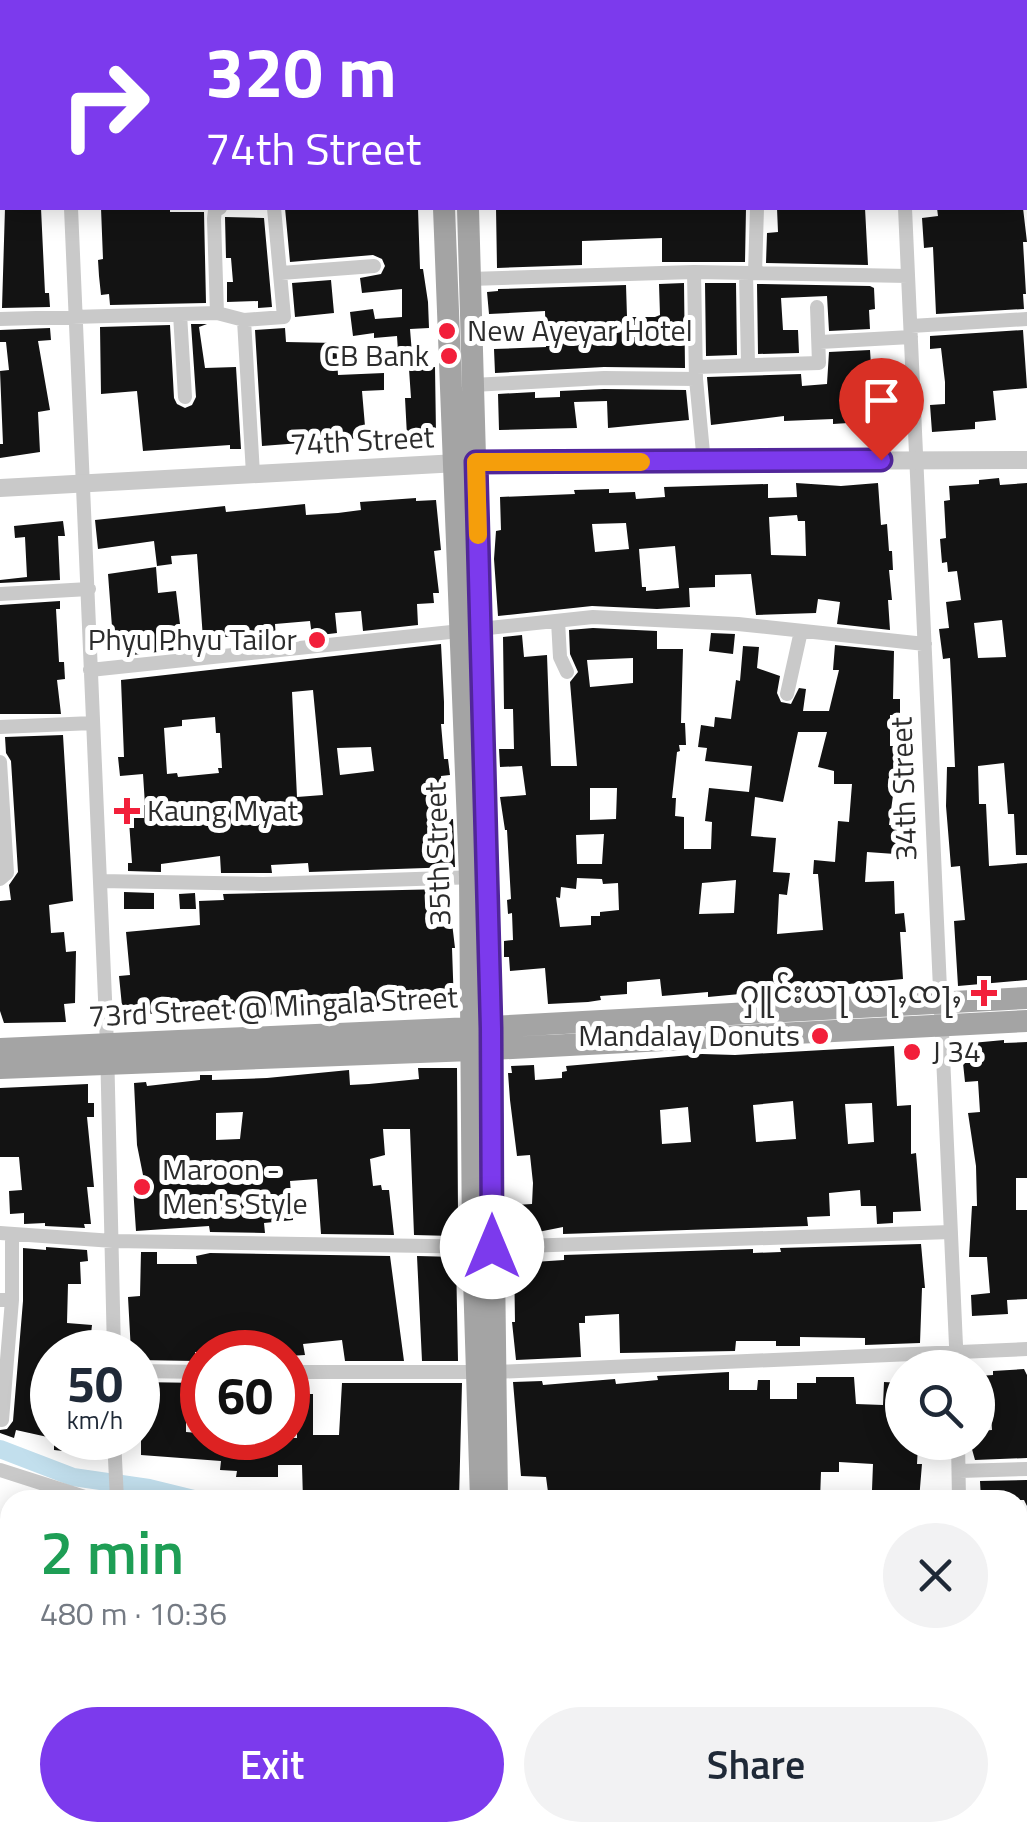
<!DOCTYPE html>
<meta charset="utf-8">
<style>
:root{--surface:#fff;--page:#f2f2f3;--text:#1f2937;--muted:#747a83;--accent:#7c3aed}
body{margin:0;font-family:"Titillium Web","Noto Sans Myanmar",sans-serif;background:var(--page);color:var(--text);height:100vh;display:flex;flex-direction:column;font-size:38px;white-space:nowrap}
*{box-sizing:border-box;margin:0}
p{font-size:32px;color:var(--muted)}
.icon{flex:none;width:55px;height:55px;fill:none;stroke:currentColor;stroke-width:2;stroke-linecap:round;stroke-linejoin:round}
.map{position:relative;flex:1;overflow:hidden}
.panel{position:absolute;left:0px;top:1490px;width:1028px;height:352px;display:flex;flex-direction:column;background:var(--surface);border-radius:30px 30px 0 0;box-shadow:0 5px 25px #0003}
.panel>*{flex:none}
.guide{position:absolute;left:0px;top:0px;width:1028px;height:210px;box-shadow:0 5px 25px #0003;background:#7c3aed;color:#fff;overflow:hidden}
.controls{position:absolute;left:885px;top:1350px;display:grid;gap:20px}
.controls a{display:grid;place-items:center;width:110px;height:110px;border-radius:50%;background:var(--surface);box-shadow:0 5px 25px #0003;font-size:50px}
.speed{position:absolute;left:30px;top:1330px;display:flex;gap:20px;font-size:50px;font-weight:700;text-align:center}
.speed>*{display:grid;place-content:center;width:130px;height:130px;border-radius:50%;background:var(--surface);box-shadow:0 5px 25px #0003;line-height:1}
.speed small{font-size:25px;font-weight:400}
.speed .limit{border:15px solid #d22;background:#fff;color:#111}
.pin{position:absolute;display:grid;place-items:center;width:85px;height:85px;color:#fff;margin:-102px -42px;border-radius:50% 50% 50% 0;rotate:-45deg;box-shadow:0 0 10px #0007}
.pin .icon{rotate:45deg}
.me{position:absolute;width:110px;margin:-55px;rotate:0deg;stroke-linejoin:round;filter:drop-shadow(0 0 8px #0008)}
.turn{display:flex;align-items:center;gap:35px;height:210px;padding:0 40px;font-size:45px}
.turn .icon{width:130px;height:130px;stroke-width:2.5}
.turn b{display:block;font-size:70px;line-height:85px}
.round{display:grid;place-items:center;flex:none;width:105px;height:105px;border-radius:52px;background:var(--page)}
.overview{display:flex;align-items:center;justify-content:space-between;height:170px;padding:0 40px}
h1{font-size:60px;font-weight:600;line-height:75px;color:#1e9e55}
.cta{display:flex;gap:20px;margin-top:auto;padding:20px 40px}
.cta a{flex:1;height:115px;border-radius:60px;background:var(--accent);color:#fff;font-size:40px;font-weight:600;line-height:115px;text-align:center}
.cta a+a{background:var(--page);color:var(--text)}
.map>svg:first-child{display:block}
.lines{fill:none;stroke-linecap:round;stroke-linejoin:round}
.canal{stroke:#c2dfed;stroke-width:18}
.building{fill:#131313;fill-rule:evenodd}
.minor{stroke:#c9c9c9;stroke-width:14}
.tertiary{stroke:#c9c9c9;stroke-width:18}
.secondary{stroke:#b6b6b6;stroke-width:20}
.primary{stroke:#a4a4a4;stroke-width:22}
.route-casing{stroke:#51269a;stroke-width:25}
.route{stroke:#7c3aed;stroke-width:18}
.slow{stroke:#f59e0b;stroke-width:18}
.poi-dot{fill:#f21f3a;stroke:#fff;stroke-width:4}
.labels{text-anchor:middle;stroke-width:10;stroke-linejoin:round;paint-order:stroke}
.poi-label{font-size:30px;fill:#2c2c2c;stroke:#fff;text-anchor:start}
.street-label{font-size:30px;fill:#2c2c2c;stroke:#fff}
</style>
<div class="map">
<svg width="1027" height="1841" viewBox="0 0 1027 1841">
<rect width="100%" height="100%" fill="#fff"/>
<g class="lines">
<path class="canal" d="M0,1449L73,1477L149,1488L198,1500"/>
</g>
<path class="building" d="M5,208H41L45,293H49L50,307L2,308Z
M101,208H170V212H204L206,303L110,305L109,294L101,295L99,276L98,260L103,259Z
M285,208H418L420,269H423L428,302L429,328L410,329L413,366L399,367L397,336L374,338V333L353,336L350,312L373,309L375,319L402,317V289L362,293L360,278L381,274L385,266L382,259L373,255L290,262Z
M496,208H746L745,262H662V238L582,241V265L497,268Z
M777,208H865L868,265L766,263L767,233L778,232Z
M937,208H1023L1027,242H1023L1026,294H1023L1024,309L936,314L933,247L924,248L922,218L938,216Z
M225,217L264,218L272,307L258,308V301L227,302V282H233L231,258H226Z
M331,280L334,313L295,317L292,283Z
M684,283L685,368L604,367L495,373L494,349L546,347L545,311L489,314L487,292L498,291V289L626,285L627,317H655L660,315L659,284Z
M705,283H736L737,355L706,356Z
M757,284L870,286L874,288L875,309L869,310L870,329L829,331L827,296L781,298L783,330H798L799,353L758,354Z
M191,324H207L199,327L205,368L236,367L241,449H230V445L143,451L137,391L101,394L100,327L170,325L174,398L177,404L185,408L192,405L196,397Z
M50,328L51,340L38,341L50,410L38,412L40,452L0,458V444H3L0,371L9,370L6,342H0V330Z
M285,328L286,342L336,343L338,375L384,373V390L362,391L366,438L262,446L255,330Z
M1023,330L1027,388L993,391L996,420L975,422V429L932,432L930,405L945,404V382L941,348L930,349V336Z
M870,350L872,380H877L879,421L833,424V419L784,421V416L711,425L707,377L801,374L802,386L827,384L829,352Z
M435,367L436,434L407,436L405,398H411L409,369Z
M604,389L686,390L689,420L608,428L607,401L574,402L577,428L499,430L498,394L535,392V398L560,397V391Z
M999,478L1000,485L1027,483V855H1016L1014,814H1008L1004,763L978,766L979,804H986L989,866L1027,863V980L958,986L954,921L965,920L960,866L951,867L946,806L947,767H955L952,697L950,658L943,659L939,629L949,628L946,602L961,600L957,571L948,572L947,562L942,563L940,539L946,538L944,501L950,500L949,486L979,484V480ZM1002,620L1006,657L978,658L974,623Z
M796,483L841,486L878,483L881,525L887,524L889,551H892L893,570H889L892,600H888L890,630L837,624L840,602L818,599L816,613L756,615L751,574L715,575V587L689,588L690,607L657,609L592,606L498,616L494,559L496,531L501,530L500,497L575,494L574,490L609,489V493L635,492L636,499L665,497L664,487L768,484V498L797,497ZM797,515L798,521H805L806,556L771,555L769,517ZM626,523L629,549L595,552L592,524ZM675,546L679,588L646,591V587H642L639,549Z
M416,498V501L436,500L441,550L434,551L439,593H433L434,603L417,604L418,625L363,631L361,611L335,613L337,633L312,636L310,621L275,624L276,640L239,644L238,636L203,639L197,554L171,556L172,564L157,566L154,541L98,549L95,520L225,506L226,512L305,504L306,515L338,513L361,510L360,502Z
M63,521L65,536H58L60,580L0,583V580L27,577L25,537L15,538L14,526Z
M156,567L158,593L176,591L183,649L132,655L130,637L113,640L108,574Z
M60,601V609H56L59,662H64L65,679L57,680L61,714H0V605Z
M593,628L657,631V649H683L681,723H685L686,745H679L680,751L677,752L672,798H676L675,816L684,817V849H711L712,822L705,821L709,788L749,792L752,766L705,761L707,748L698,747L701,725L714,727L715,717L731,719L736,680L740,681L743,646L759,647L757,668L780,676L777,693L781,702L791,704L799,688L806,689L803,711H829L839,670H833L835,645L894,651L893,699H900V715H890V746H894V766H897L889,825H897L895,854L867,852L865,882L894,881L895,914L904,913L906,932H900L903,979L708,997V992L662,996L660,979L627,982V994L600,996L601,1000L588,1002L548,1004L545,968L510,971L509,957H504V941L513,940L512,913L508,914L507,900L511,899L507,830H505L500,797L526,795L522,766L500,767L499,749H514L513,709H504L503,637L522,635L524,657L547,655L551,766H577L570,682L578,672L570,654L569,630ZM633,658V683L590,687L587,660ZM798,732H827L818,767L834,771V784H852L849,822L838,821L835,862L814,860L813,874H818L823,930L777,934L779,894L787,895L790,873L773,872L776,838L751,836L755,797L783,802ZM590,788H617L616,819L590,820ZM604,834L602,864H577L576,835ZM577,878L602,879L603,884L618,883L619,910L600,912V916H591V925L560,927L556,897L560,898L561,887L576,889ZM736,880L734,913L699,914L702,883Z
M711,633L735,634L733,654L709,651Z
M441,644L444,702V724H441L444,759H448L450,775L441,776L444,820L453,819L455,867L309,872L308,863L271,865L272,873H221L220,856L161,864V872L128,871V863H132L128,807L145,805L143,774L120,776L118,757H124L121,680ZM313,690L323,795L297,797L292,692ZM215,717L216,733H220L222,768H218L219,773L178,777L177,773L167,774L164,728L182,726V720ZM371,747L374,771L340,775L337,748Z
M63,735L73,901L49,905L51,933L64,932L66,952L76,951L75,1003L64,1004L66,1022L4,1023L0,1011V901L11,900L9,885L18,872L11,761L6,753L5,737Z
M448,889L455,948H452L454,1006L279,1014L251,1016V1018H173V1012L123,1016L119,976L130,975L126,932L200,925L199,901L224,900L223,894Z
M124,892L154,893V909H124Z
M195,893L196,909H180L179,894Z
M1004,1040V1043L1027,1042V1178H1016V1210H1027V1299L1007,1300L1008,1314L972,1316L971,1295L990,1293L987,1257H969L972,1206H977L976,1166L968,1113L980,1112L978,1081L965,1082L961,1044Z
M894,1046L897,1106L911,1105V1154L916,1153L921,1211L893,1212V1223L877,1224L876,1206H861L860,1190L829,1193L830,1216L807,1217L808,1226L563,1234V1227L518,1236L515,1205L532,1204L533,1183L530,1155L517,1156L510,1100L508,1073H512L511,1066L534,1065L535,1080L562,1078V1072L567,1071L566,1066L702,1054L735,1055ZM793,1101L796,1139L756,1142L753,1105ZM872,1103L874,1142L848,1144L845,1104ZM688,1107L691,1142L662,1144L660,1110Z
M418,1068H457L458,1214H452L453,1236L414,1235L410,1129H383L385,1155L370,1159L373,1186L381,1185L382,1190H389L394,1235L321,1234L317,1179L290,1181L293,1220L264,1223L265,1233L210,1232L209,1226L136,1231L133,1187L145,1185L137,1145L134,1083L146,1082L147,1086L200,1080V1075H212V1080L267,1078L349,1070L350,1085L369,1084L419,1079ZM243,1112L240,1139L216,1140V1113Z
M88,1084V1103H94V1117H87L94,1187H87L91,1224H84L85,1228L45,1226V1223L24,1224V1213L10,1214L9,1191L22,1190L19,1157H0V1088Z
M921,1244L925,1288H922L920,1343L865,1345V1338L800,1337V1346H776V1341H736L735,1351L620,1353L619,1314L585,1316V1323H579L581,1357L516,1360L512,1322H515L514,1257L534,1256V1262L564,1260V1255L753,1249V1253L781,1252L780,1248Z
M46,1247L87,1250L88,1261L80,1262L81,1284H68L67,1323L92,1325L89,1352H52V1438L16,1430L14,1438L0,1433V1430L7,1429L13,1421L23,1301V1248L46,1250Z
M141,1252H157V1264H197L196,1256L210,1253L390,1256L404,1361H345L342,1340L303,1344L305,1355L289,1356L288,1352H195V1361L138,1360V1352H131L128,1297L140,1296Z
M417,1256L456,1257L458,1361H422Z
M1024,1369L1027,1375V1458L975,1460L970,1442H978V1431L992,1430L990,1400L978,1401V1376L993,1375V1371Z
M729,1372V1390H757L758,1380H770V1399H797V1383H816V1377H854L856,1404L883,1405L884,1382L902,1383V1444L918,1445L917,1464H922L919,1500H882V1491L872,1490L873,1464L839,1462V1472H821L820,1500H640L567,1496V1491L548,1492L546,1477L521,1476L513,1382L542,1381L543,1385L615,1379L616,1384L658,1380L657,1376Z
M138,1382L202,1383V1405L186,1404V1432L198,1433L202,1438H297V1394H313V1435H339L342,1383H462L459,1500H303L302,1465H278V1477H236L237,1471L220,1470L221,1461L141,1455V1439L137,1438Z
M54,1438L92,1440L90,1454L54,1450Z
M1027,1480V1506L1024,1500H981L980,1481Z"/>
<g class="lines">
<path class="minor" d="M59,0V2
M897,0V2
M1025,57H1027
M0,110H2
M71,208L107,1045L114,1352
M905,208L957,1368
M694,272L696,379L704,463
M281,273L374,266
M746,273L748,363
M755,273L757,208
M470,279L694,272L908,276
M217,313L214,219L215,210L220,208
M180,314L185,397
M0,319L217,313L244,320L284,317L274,208
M244,320L253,474
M911,326L1027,319
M820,342L911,337
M697,367L819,363L817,307
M473,385L604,378L696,379
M0,594L89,589
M558,621L560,657L567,672
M90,670L593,617L738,624L925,644
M787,694L801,631
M0,727L93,723
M0,762L7,873L0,879
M100,881L263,884L477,877
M0,1233L113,1241L492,1247L951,1232
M0,1300H12V1234
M138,1371L202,1372
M288,1372H494L1027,1349
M2,1420L12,1300
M114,1438L117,1500
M958,1442L959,1500
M0,1470L94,1500
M959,1471L1027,1469
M0,1636H10
M0,1744L10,1745
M124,1832V1841
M973,1832V1841"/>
<path class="tertiary" d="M0,488L476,462L1027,460"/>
<path class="secondary" d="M1018,1775L1027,1774
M593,1841L648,1832"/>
<path class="primary" d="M439,0V2
M463,0V2
M444,208L470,877L473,1246L481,1500
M468,208L491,1027L497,1500
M0,1049L472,1028L1027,998
M0,1068L472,1050L1027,1021
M482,1832L483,1841
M505,1832L506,1841"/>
</g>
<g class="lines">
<g class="route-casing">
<path id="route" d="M492,1247L491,1028L476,462L881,460"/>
</g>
<use href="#route" class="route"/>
<path class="slow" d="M478,535L476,462H641"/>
</g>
<g class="poi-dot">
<circle cx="447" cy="331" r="10"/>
<circle cx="449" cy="356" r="10"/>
<circle cx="317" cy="640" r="10"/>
<path d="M122 796h10v10h10v10h-10v10h-10v-10h-10v-10h10z"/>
<path d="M979 978h10v10h10v10h-10v10h-10v-10h-10v-10h10z"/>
<circle cx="820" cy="1036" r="10"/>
<circle cx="912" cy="1052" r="10"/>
<circle cx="142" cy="1187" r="10"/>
</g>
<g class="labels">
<g class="poi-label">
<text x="467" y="341">New Ayeyar Hotel</text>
<text x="429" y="366" text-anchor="end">CB Bank</text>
<text x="297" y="650" text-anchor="end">Phyu Phyu Tailor</text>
<text x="147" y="821">Kaung Myat</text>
<text x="962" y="1003" text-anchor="end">ႁူင်းယႃ ယႃႇၸႃႇ</text>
<text x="800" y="1046" text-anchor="end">Mandalay Donuts</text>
<text x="932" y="1062">J 34</text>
<text x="162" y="1180">Maroon -<tspan x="162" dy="34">Men's Style</tspan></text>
</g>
<g class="street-label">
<text transform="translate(362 441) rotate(-3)" y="10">74th Street</text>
<text transform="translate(904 789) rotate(-92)" y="10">34th Street</text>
<text transform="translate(438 854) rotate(-92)" y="10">35th Street</text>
<text transform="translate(273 1007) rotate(-3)" y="10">73rd Street @ Mingala Street</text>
</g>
</g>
</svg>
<div class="controls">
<a><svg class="icon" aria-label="search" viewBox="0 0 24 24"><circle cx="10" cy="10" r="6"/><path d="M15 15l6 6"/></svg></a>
</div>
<div class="speed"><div>50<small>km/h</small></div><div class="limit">60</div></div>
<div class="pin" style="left:881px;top:460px;background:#d93025"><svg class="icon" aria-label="arrive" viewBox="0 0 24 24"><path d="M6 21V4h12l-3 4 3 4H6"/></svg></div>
<svg class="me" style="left:492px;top:1247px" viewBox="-20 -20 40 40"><circle r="19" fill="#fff"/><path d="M0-13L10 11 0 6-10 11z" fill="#7c3aed"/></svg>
<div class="guide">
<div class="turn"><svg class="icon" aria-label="right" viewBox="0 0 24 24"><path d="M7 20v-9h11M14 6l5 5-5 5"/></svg><div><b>320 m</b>74th Street</div></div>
</div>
<section class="panel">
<div class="overview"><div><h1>2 min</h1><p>480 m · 10:36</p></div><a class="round"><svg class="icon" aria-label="close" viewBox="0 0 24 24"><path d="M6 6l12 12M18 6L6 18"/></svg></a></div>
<div class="cta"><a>Exit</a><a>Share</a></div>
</section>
</div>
